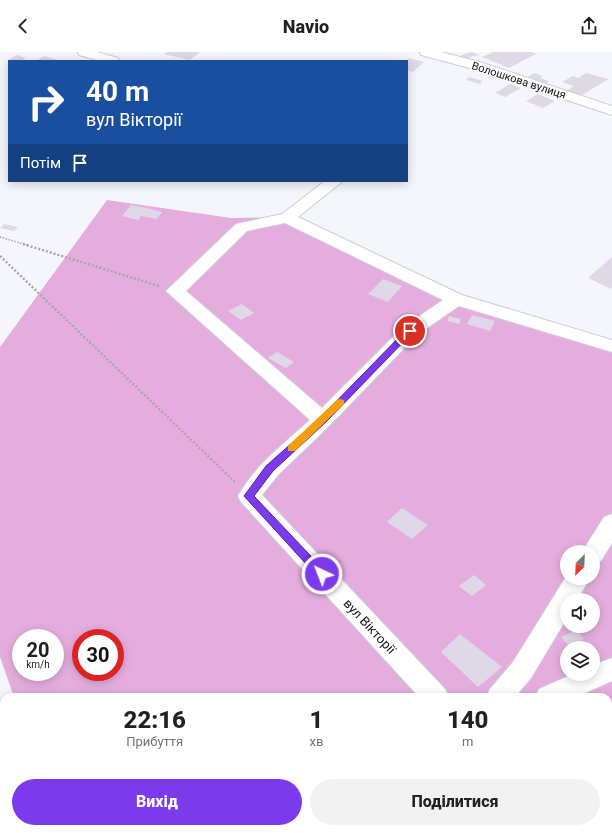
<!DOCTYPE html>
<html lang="uk">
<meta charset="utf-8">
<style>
:root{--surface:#fff;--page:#f2f2f2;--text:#202124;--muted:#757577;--accent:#7c3aed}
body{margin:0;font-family:Roboto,sans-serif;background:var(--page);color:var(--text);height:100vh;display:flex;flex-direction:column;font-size:15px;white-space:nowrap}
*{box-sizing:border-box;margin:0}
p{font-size:13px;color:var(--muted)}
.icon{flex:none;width:22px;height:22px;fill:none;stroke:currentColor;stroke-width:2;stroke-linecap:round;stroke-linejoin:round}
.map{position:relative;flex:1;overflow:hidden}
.side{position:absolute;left:0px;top:641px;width:612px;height:140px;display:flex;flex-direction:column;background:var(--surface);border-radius:12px 12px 0 0;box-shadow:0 2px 10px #0003}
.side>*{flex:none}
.guide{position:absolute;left:8px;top:8px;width:400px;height:122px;border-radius:0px;box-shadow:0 2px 10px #0003;background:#1a4fa0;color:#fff;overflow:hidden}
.needle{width:26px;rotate:204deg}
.buttons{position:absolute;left:560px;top:493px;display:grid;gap:8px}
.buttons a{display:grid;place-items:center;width:40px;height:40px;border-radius:50%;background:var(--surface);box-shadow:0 2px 10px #0003;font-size:20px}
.speed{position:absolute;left:12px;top:577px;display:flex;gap:8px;font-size:20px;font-weight:700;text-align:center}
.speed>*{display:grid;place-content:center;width:52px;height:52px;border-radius:50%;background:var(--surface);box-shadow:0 2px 10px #0003;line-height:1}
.speed small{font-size:10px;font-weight:400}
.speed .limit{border:6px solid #d22;background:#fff;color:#111}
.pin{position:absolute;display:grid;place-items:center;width:34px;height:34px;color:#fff;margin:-17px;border:2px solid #fff;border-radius:50%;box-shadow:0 1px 4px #0007}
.me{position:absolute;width:44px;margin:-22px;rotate:317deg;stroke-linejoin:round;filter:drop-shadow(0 0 3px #0008)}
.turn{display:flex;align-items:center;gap:14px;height:84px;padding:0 12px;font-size:18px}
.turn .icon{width:52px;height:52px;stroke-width:2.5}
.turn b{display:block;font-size:28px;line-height:34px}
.then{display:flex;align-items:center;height:38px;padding:0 12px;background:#0003;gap:8px;font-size:15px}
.eta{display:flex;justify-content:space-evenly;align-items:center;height:68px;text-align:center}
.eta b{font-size:24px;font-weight:800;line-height:28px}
.cta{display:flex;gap:8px;margin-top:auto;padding:8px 12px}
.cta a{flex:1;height:46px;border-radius:24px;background:var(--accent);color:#fff;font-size:16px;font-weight:800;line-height:46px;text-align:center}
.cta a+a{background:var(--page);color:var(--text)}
header{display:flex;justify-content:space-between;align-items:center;height:52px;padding:0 12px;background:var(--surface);font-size:18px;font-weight:800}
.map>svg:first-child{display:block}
.green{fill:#e5adde;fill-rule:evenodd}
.building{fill:#dfd8e7}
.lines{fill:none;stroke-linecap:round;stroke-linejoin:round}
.minor-casing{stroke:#cbcddd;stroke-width:2}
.path-far1{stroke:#a6a7ad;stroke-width:1.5;stroke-dasharray:1.5 1.5;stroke-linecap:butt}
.path{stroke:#a6a7ad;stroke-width:2.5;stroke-dasharray:2 2;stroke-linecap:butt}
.minor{fill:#fff;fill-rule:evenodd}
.route{fill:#7c3aed;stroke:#51269a}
.slow{fill:#f59e0b}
.labels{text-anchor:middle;stroke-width:3;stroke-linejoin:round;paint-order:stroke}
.far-street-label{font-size:11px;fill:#111116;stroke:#fff}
.street-label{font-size:13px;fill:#111116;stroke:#fff}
</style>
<header><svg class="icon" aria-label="back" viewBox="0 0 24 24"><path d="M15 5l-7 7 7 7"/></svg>Navio<svg class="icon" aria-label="share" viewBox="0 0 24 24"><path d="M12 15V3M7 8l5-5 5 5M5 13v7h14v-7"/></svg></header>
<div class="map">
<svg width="612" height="781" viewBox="0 0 612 781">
<rect width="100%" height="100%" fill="#f5f6fc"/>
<path class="green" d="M107,148L231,166L297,165L461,244L612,289V781H59L58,777H608V645H14L0,605V295ZM567,500H593V526H567ZM567,548H593V574H567ZM21,586H55V620H21ZM81,586H115V620H81ZM567,596H593V622H567Z"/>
<path class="building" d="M167,0H200L190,8L164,2Z
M472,0L479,3L466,6L461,3Z
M493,0H531L536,2L509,16L482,5Z
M17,3L26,6L21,9L8,8Z
M44,4L61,9H36Z
M409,6L424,10L413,20L407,18V8Z
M534,21L543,24L540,26L549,29L545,32L528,25Z
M586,21L609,27L580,44L566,39L574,34L562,30L573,24L578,26Z
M469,25L483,29L480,32L466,28Z
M510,32L521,36L505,45L495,41Z
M538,42L555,49L543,56L526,49Z
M131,153L147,156L162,160L157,167L141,164L138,168L122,164Z
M4,172L18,175L14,179L0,176Z
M612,205V235L611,237L588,226Z
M383,227L402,234L388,250L368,242Z
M242,252L254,261L241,268L228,259Z
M472,263L495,269L490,279L467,272Z
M449,264L461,267L459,272L447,269Z
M277,300L294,310L286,316L268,306Z
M402,456L428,473L412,487L387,470Z
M474,523L486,533L472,544L459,534Z
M577,578L584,587L569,594L561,585Z
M460,582L502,615L478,635L441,600Z
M589,590L593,596H577Z
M608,699L612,704V722L608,724Z"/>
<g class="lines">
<g class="minor-casing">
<path id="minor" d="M78,0H97L118,6L119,9H100L79,3Z
M420,0H441L480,10L612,54V63L470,16L421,3Z
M325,129H343L298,165L462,243L612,288V300L459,254L417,283L330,373L278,423L262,443L445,637L449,645H419L241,450L238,444C255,413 285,391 310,368L166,239L236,172L282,162ZM285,171L443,248L403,275L322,356L186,239L247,179Z
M612,462V491L601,509L593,511V500H582L604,465Z
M567,523V526H590L577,548H567V566L531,626L515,645H486L490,637L513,610Z
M612,606V629L576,645H535L539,637L573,622H593V613Z
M541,777H572L574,781H543Z"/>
</g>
<path class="path-far1" d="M0,185L27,193"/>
<path class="path" d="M23,192L159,234
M0,204L235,430"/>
<use href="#minor" class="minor"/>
</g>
<path class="route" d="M410,276L413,277V280L326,370L273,419L254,444L325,519L327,522L325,525H318L244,444L266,414L320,366L407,277Z"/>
<path class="slow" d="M340,347L344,348V352L295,399H288V394L337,348Z"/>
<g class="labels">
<g class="far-street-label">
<text transform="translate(519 28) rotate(18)" y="4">Волошкова вулиця</text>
</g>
<g class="street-label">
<text transform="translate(370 574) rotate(47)" y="5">вул Вікторії</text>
</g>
</g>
</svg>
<div class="buttons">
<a><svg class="needle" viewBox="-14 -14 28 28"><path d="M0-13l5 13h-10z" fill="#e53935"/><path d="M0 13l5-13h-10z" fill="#757577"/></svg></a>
<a><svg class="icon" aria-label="sound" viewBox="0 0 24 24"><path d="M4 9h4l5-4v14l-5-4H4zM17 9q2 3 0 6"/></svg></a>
<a><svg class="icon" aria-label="layers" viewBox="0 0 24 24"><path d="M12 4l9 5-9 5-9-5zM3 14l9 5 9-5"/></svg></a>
</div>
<div class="speed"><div>20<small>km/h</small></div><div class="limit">30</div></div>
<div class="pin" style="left:410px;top:279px;background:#d93025"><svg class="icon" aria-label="arrive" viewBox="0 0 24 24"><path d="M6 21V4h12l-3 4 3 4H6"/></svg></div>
<svg class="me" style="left:322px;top:522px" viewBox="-20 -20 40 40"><circle r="17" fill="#7c3aed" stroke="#fff" stroke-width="3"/><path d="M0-11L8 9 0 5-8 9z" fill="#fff"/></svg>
<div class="guide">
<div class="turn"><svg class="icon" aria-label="right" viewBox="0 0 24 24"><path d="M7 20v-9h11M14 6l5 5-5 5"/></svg><div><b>40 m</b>вул Вікторії</div></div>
<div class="then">Потім<svg class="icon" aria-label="arrive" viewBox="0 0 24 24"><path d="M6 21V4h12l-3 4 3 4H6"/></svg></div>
</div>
<section class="side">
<div class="eta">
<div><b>22:16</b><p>Прибуття</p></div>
<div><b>1</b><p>хв</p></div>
<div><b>140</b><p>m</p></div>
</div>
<div class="cta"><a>Вихід</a><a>Поділитися</a></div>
</section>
</div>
